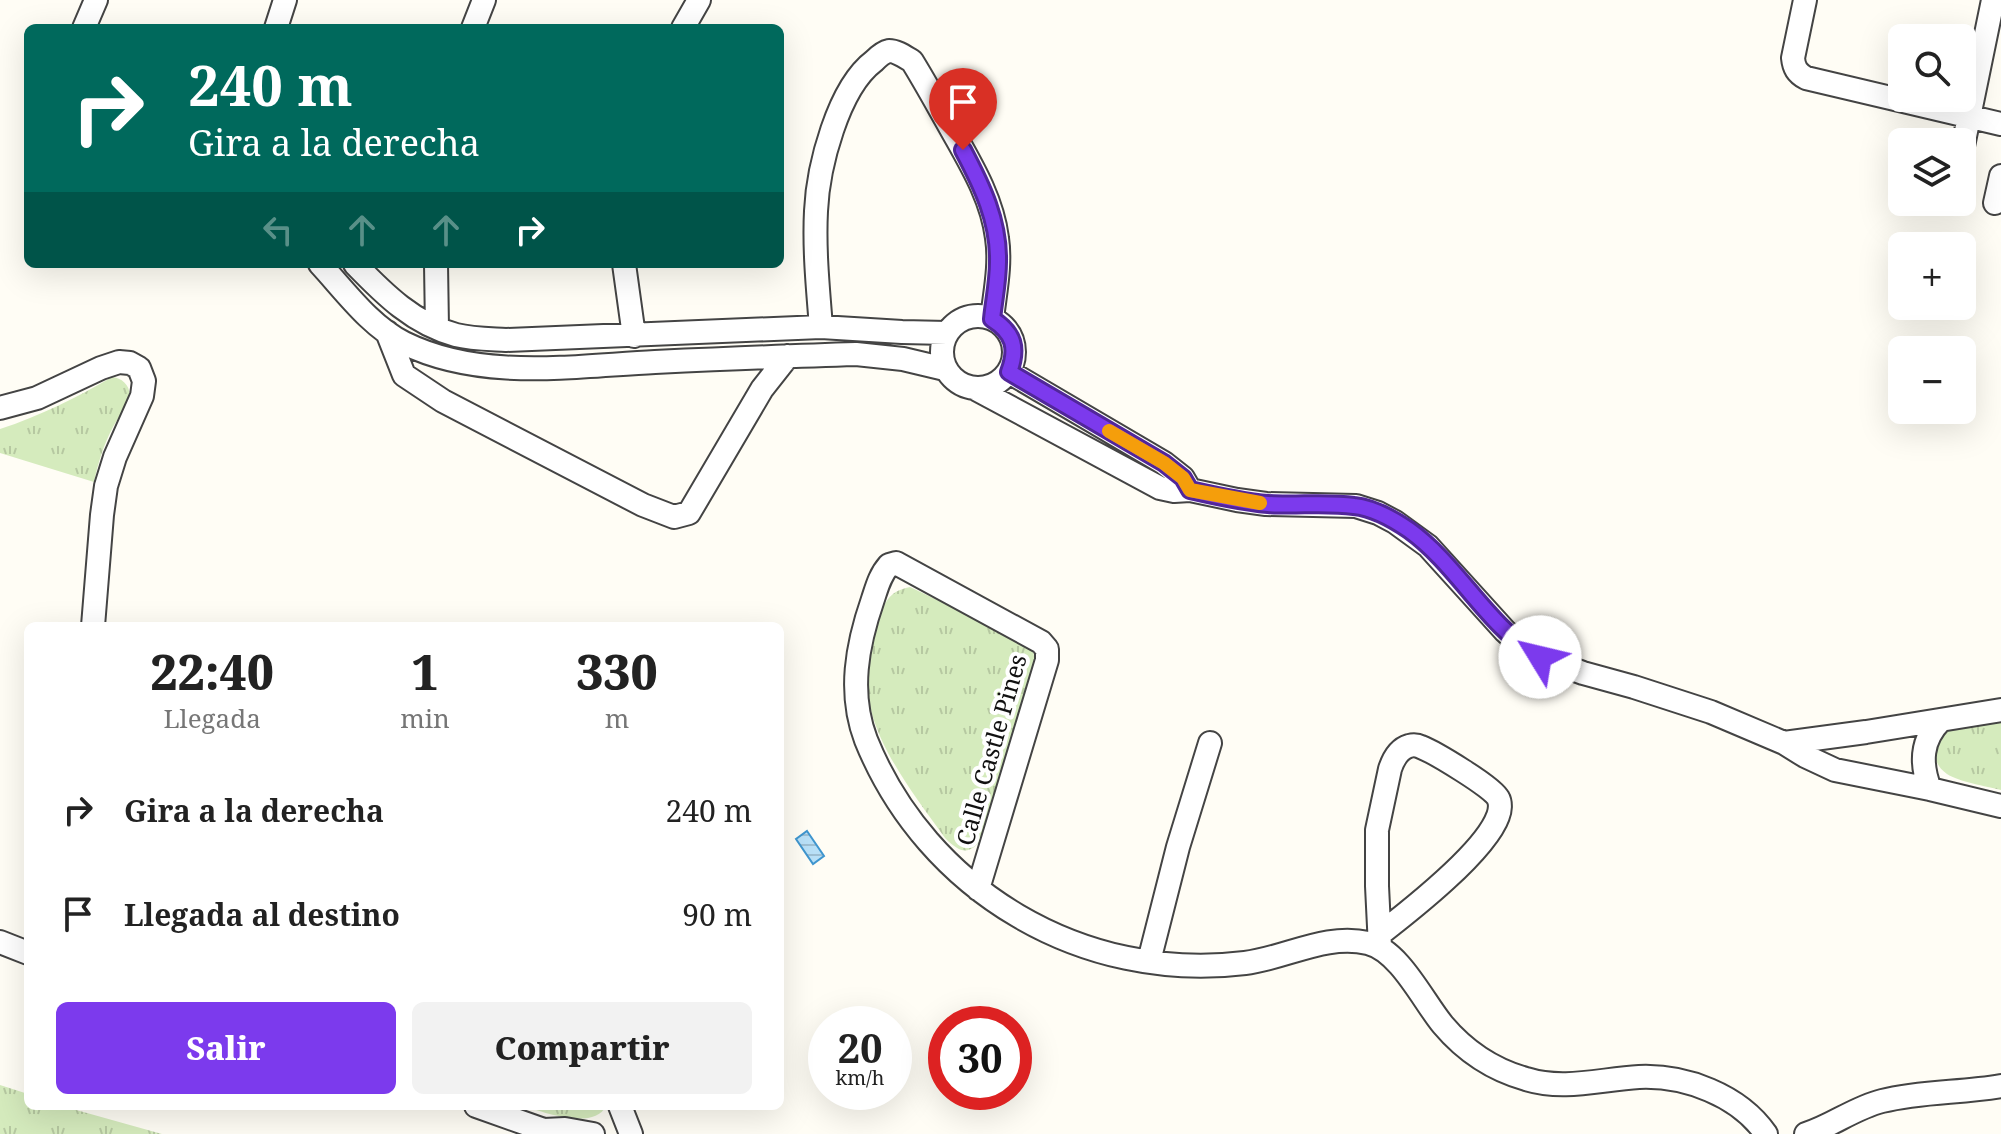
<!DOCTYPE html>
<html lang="es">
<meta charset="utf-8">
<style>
:root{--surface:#fff;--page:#f2f2f2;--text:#222;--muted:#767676;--accent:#7c3aed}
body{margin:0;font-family:"Noto Serif",serif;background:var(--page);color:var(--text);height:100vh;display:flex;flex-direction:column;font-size:30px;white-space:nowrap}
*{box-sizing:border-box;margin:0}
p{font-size:26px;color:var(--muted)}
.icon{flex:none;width:44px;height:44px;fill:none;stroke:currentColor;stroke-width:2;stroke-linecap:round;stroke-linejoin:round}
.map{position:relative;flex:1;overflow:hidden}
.details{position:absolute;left:24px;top:622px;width:760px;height:488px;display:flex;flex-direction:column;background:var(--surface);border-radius:12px;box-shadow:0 8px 32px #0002}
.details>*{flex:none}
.banner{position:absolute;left:24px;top:24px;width:760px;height:244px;border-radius:12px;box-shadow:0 8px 32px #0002;background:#00695c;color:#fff;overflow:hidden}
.fabs{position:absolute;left:1888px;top:24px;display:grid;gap:16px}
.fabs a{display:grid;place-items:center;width:88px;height:88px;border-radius:12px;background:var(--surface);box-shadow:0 8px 32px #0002;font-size:40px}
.speed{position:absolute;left:808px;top:1006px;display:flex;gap:16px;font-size:40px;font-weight:700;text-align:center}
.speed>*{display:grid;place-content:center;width:104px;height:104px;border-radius:50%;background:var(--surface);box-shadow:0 8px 32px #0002;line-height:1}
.speed small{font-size:20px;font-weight:400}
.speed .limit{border:12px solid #d22;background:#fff;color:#111}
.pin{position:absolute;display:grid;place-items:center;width:68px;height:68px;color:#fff;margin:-82px -34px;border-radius:50% 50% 50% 0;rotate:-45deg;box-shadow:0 0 8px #0007}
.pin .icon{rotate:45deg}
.me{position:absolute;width:88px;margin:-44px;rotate:306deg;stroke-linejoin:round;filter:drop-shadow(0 0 6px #0008)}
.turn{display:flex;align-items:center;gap:28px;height:168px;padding:0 32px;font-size:36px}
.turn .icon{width:104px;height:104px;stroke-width:2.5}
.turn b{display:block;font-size:56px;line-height:68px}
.lanes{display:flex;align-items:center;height:76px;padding:0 32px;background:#0003;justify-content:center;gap:40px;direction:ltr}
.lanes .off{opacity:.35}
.eta{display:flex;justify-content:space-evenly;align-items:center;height:136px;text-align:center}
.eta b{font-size:48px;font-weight:800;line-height:56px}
.button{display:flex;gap:16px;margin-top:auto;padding:16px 32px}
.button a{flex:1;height:92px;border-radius:12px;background:var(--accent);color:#fff;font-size:32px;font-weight:800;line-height:92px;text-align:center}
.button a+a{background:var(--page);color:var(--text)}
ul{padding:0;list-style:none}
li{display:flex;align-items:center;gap:24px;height:104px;padding:0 32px}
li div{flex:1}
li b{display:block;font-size:30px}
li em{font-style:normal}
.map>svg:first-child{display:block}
.grass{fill:url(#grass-tufts)}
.water{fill:url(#water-rules);stroke:#3f96cf;stroke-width:2}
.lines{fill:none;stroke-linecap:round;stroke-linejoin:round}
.minor-casing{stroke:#444;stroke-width:26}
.minor{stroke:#fff;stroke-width:22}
.route-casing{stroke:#51269a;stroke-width:20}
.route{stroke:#7c3aed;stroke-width:14}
.slow{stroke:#f59e0b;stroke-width:14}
.labels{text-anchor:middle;stroke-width:8;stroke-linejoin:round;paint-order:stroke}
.street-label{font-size:24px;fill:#111;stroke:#fff}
</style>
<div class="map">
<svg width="2001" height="1134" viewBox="0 0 2001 1134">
<defs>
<pattern id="grass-tufts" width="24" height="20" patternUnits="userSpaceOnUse" patternTransform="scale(2)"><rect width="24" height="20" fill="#d5ebbd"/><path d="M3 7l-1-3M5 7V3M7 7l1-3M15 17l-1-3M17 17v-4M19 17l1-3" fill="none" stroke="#b6c8a1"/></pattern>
<pattern id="water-rules" width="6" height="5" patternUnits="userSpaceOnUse" patternTransform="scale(2)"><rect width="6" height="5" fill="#b9e0f7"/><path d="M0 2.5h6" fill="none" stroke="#9ebfd3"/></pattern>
</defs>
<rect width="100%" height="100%" fill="#fffdf5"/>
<path class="grass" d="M112,377C123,378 132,387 129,399C126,408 118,418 113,427C104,444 98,463 94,482L0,453V429C40,416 76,398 112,377Z
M910,587L1021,640L1033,648L1035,665L984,836C970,855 962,855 945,838C900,775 843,707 876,625C885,604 886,592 910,587Z
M2001,714V790C1986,786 1959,782 1947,774C1925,759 1934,728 1957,721C1971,716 1987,716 2001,714Z
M0,1085L28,1094V1106H62L162,1134H0Z
M523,1106H606C594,1131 543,1112 523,1106Z"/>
<path class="water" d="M807,831L824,856L813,864L796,839Z"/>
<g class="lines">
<g class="minor-casing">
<path id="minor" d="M1805,0L1793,58C1794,68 1797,73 1806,78L2001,124
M84,28L96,0
M276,28L285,0
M473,28L484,0
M683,28L699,0
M1962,151L1993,0
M1995,203L2001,176
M320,264C345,291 370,326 404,343C481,381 573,366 655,362C722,359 789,356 856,354L903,359L945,369
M355,264C384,294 414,324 456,335C472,339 489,339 506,340L821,327L902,332L947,333
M436,264L437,328
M624,264L634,336
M942 352a36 36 0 1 1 72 0a36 36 0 1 1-72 0Z
M821,327C818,289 814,250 816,211C818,167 838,88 874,61C877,58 884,52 889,51C897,51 905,57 912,61C925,82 937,104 949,125C969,161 992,197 997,238C1001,265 995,292 992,319
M387,332L404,375L443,401L643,505L674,517L689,513L762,389L788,356
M1009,372L1164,463L1183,478L1190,490
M976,389L1160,488L1174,491L1190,490L1237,500L1266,504L1356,506L1378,513L1395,522L1428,546L1505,631L1524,648L1540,657L1583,673L1634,687L1711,712L1784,743L1805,756L1835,770L1930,789L2001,806
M0,408L37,398L101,368L119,362L130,363L139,368L144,381L142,396L115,457L106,486L102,515L93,626
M1784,743L1866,732L2001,710
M1930,789C1920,763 1921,740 1941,720
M978,889L1047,660V649L1041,642L896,563L889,565C880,575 877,587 873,599C857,645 848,693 866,740C927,891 1083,983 1245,963C1286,958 1326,933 1368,943C1400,951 1423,1001 1443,1025C1465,1051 1494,1070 1526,1079C1564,1091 1601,1079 1639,1077C1685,1075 1739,1095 1766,1134
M1380,934C1411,910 1485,852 1498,816C1500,811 1501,803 1498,798C1494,788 1434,752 1421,747C1417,745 1413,745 1409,746C1399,749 1393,760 1390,769L1377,830V886L1380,947
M0,942L28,953
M1149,961L1178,847L1210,743
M476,1106L544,1130L550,1134
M620,1106L631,1134
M544,1130L565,1129L593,1134
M1806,1134C1832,1126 1854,1108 1882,1101C1921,1091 1961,1093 2001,1086"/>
</g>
<use href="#minor" class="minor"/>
</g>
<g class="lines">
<g class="route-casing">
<path id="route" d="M963,150C982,186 999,221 998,262C998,281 994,300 992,319C1014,333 1018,348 1009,372L1164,463L1183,478L1190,490C1216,496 1242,502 1268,504C1296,506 1325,502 1354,506C1373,508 1393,519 1409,530C1459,566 1486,626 1540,657"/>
</g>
<use href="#route" class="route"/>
<path class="slow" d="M1109,431L1164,463L1183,478L1190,490L1260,503"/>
</g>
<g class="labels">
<g class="street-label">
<text transform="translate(992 750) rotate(-74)" y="8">Calle Castle Pines</text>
</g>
</g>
</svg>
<div class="fabs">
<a><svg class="icon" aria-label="search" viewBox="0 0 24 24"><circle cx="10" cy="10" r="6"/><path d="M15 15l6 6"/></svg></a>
<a><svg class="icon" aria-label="layers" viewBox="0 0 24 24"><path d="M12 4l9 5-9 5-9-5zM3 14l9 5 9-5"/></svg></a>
<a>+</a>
<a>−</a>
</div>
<div class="speed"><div>20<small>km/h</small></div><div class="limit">30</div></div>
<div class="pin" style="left:963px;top:150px;background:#d93025"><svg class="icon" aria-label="arrive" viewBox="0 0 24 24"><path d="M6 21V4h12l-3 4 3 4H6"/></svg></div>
<svg class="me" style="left:1540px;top:657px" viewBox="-20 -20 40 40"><circle r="19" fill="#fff"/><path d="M0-13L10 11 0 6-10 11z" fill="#7c3aed"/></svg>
<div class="banner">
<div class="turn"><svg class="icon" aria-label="right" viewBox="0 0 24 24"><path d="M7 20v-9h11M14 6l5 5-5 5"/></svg><div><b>240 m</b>Gira a la derecha</div></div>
<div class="lanes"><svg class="icon off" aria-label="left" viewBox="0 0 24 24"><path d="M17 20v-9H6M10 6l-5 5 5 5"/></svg><svg class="icon off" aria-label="ahead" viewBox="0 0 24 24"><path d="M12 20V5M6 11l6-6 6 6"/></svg><svg class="icon off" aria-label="ahead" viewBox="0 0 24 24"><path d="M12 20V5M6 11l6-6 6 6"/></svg><svg class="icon" aria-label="right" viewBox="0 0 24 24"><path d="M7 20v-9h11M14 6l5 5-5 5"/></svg></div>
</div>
<section class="details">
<div class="eta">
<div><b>22:40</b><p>Llegada</p></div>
<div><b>1</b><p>min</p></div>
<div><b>330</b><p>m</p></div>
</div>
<ul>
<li><svg class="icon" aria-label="right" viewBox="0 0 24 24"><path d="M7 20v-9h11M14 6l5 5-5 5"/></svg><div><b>Gira a la derecha</b></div><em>240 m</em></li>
<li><svg class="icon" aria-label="arrive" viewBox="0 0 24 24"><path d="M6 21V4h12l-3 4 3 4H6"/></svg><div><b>Llegada al destino</b></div><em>90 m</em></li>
</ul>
<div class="button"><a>Salir</a><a>Compartir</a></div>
</section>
</div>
